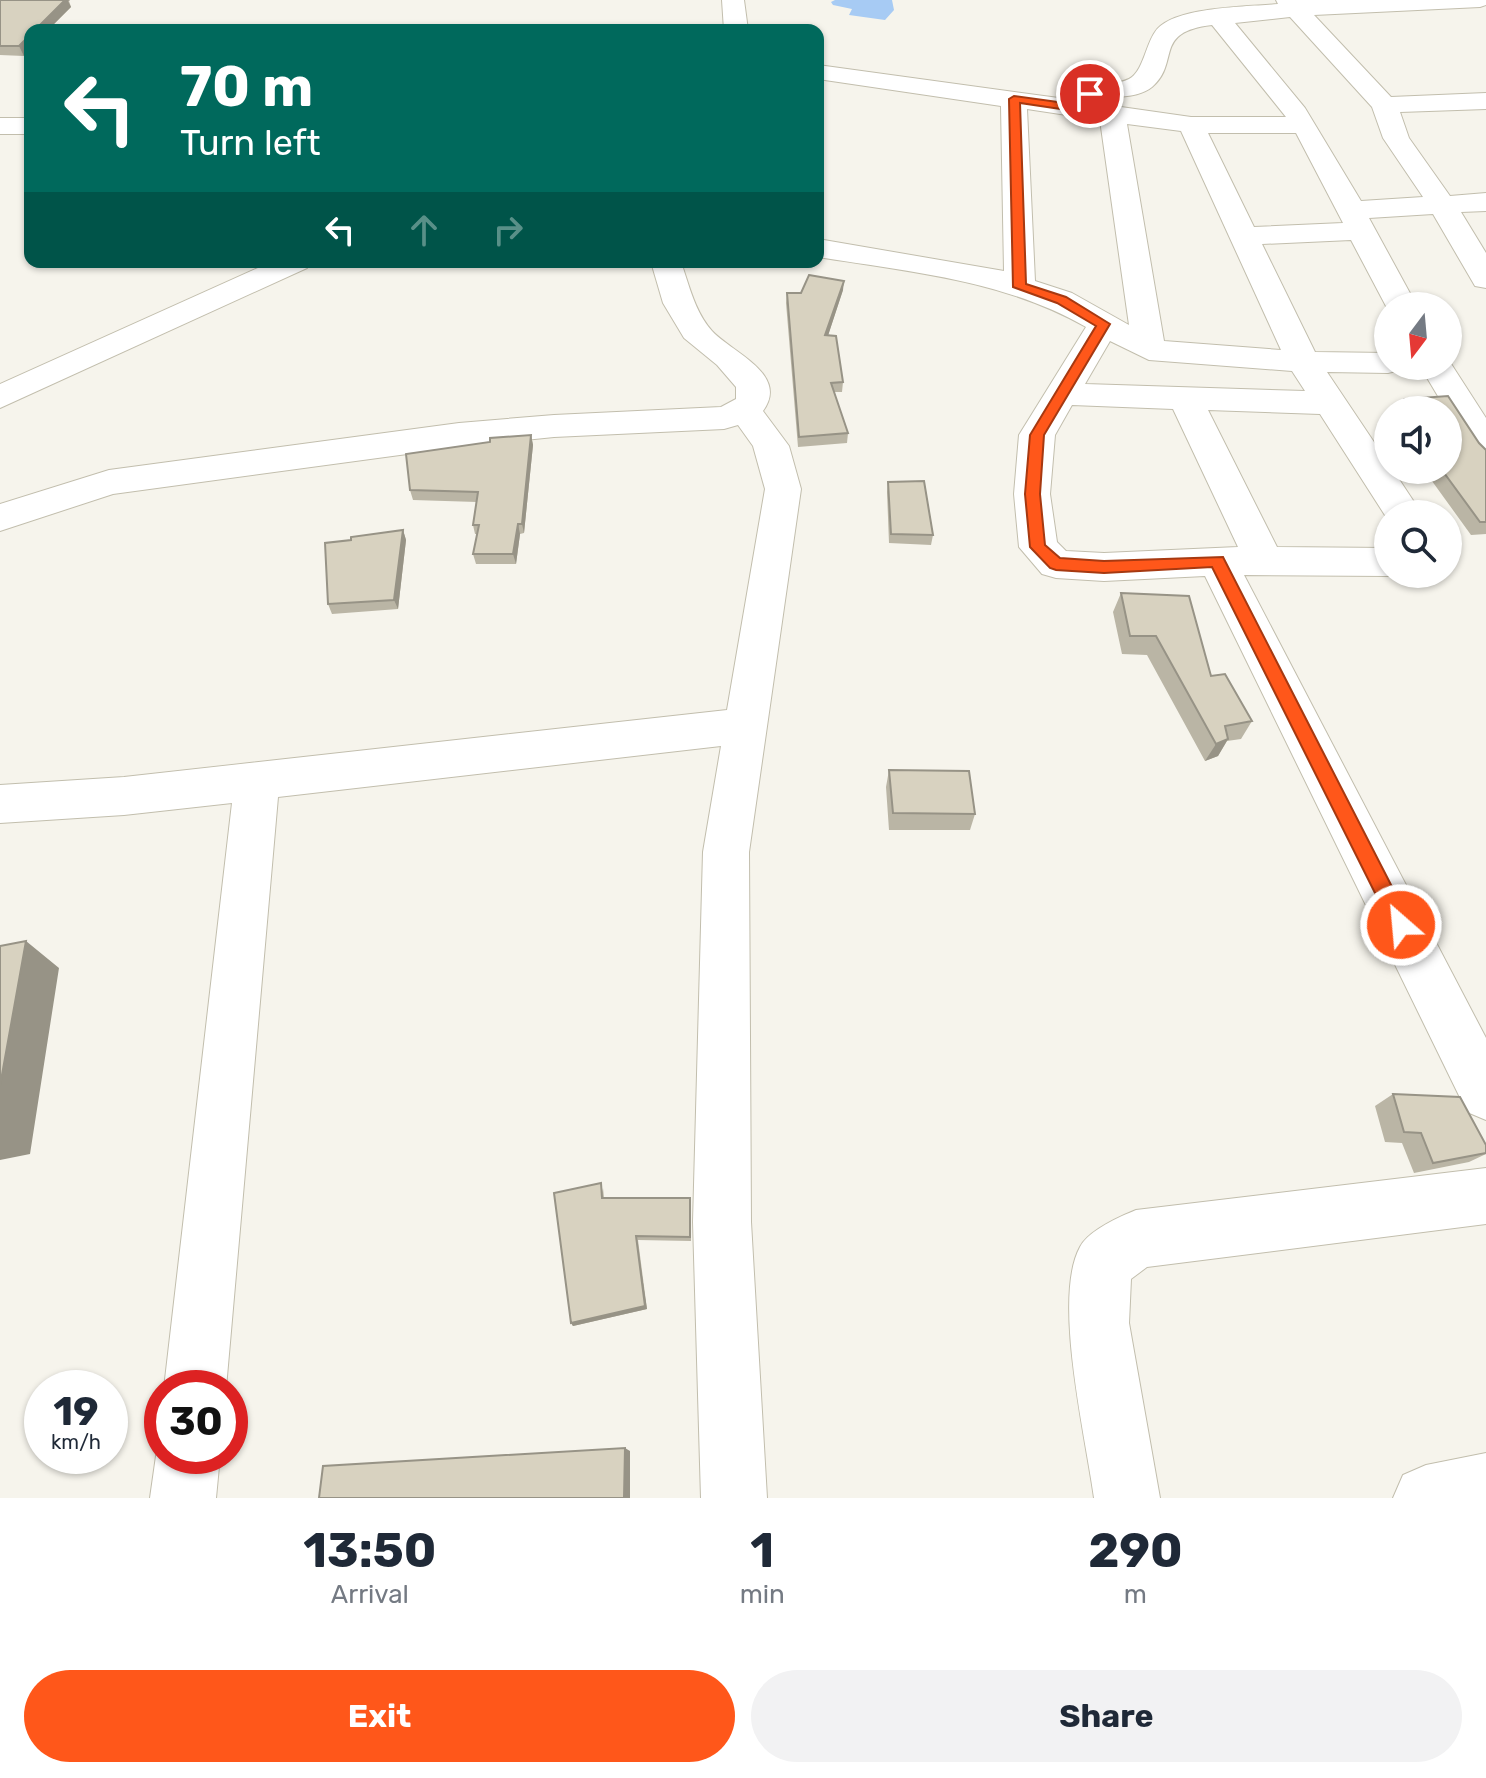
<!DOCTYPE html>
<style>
:root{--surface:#fff;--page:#f2f2f3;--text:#1f2937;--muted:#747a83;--accent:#ff571a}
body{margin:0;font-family:Rubik,sans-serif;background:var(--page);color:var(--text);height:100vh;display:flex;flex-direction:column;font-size:30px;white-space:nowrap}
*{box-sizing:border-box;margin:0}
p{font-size:26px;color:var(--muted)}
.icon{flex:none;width:44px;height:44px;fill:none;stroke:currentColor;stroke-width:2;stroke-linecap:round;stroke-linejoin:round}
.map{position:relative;height:1498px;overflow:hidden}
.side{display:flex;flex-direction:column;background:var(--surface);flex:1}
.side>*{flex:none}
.banner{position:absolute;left:24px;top:24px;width:800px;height:244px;border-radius:16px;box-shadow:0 2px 6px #0004;background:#00695c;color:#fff;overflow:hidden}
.needle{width:52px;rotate:196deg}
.buttons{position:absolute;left:1374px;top:292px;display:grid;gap:16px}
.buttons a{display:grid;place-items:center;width:88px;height:88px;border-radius:50%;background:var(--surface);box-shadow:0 2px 6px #0004;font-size:40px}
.speed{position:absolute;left:24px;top:1370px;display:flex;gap:16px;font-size:40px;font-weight:700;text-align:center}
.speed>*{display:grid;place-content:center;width:104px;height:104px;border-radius:50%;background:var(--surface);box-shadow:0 2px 6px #0004;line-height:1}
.speed small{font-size:20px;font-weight:400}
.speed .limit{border:12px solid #d22;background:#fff;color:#111}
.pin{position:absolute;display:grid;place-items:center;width:68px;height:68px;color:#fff;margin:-34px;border:4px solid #fff;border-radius:50%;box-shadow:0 2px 8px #0007}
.me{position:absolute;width:88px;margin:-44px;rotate:333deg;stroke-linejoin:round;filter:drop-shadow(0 0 6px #0008)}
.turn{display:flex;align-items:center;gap:28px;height:168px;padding:0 24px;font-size:36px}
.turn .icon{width:104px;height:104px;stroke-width:2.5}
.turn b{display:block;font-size:56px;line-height:68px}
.lanes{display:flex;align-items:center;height:76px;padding:0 24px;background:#0003;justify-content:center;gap:40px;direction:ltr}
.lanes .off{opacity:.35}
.eta{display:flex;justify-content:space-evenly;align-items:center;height:136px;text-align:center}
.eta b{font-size:48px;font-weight:700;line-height:56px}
.action{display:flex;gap:16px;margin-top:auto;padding:16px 24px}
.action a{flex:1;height:92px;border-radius:48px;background:var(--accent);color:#fff;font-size:32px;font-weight:700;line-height:92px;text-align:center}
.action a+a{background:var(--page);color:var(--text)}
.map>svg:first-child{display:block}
.water{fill:#a7cbf4}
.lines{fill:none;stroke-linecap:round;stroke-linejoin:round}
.minor-casing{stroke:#c2bead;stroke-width:2}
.minor{fill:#fff;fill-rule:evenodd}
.wall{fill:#bab5a5}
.shaded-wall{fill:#979386}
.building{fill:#d8d2c0;stroke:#979386;stroke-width:2}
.route{fill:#ff571a;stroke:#a63911;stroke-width:2}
</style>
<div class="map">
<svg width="1486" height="1498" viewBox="0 0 1486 1498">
<rect width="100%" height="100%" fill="#f6f4ec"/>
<path class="water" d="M835,0H892L894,10L885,20L849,15L852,9L833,5L831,2Z"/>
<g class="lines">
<g class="minor-casing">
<path id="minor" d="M722,0H744L748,30H724Z
M1276,0H1486V5L1480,7L1314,15L1391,97L1486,93V109L1400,112L1409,138L1450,196L1486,193V211L1461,212L1486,253V288L1475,286L1433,214L1369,218L1417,306H1388V310L1351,240L1262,244L1315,352L1388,353V366H1403L1400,370L1388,373L1327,372L1388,463V470H1393L1422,514H1388V520L1320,414L1208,410L1277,547L1388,548V574H1395L1388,576L1244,575L1486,1038V1120L1467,1112L1205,576L1104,581L1056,578L1042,574L1019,547L1014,494L1019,435L1086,327C1004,280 911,272 818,257V239L1004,271L1001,106L818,79V65L1066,99C1082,80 1108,89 1129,79C1143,72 1146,44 1155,32C1172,6 1249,7 1278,4ZM1290,17L1372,107L1383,138L1423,197L1361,201L1305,108L1235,23ZM1212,25L1286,117H1191L1093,103C1111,94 1136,100 1152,87C1181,62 1152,32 1212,25ZM1027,109L1100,120L1129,325L1072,293L1035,281ZM1127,124L1181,131L1281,350L1164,341ZM1208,133H1296L1343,223L1254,227ZM1110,341L1149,360L1292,371L1305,391L1085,384ZM1072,405L1173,409L1238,547L1104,553L1066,551L1057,542L1050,494L1055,435Z
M0,118H30V134H0Z
M271,262H311L307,268L0,408V384Z
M651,262H681C689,285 695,312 712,331C731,352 790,374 763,411L789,446L801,489L749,852L751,1222L767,1498H701L693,1222L703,852L721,746L278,797L226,1388H164L232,803L124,815L0,823V785L124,777L727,710L765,489L753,446L738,425L724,429L554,437L459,447L113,494L0,531V504L109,470L459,423L554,415L721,407L736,399V387L717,365L684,338L663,303Z
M1448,359L1486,418V459L1473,455L1420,366H1448Z
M1486,1168V1224L1147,1267L1131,1279L1129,1323L1160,1498H1094C1086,1438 1052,1298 1080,1247C1089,1230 1119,1217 1136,1210Z
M162,1442V1456H220L216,1498H150L156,1456Z
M1486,1453V1498H1393L1403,1475L1426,1465Z"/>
</g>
<use href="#minor" class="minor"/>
</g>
<path class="wall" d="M0,0H70L69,1L71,7L48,30H30V49L24,56L0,55Z
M843,290L828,335L843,382L842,392H834L848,433L847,443L798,447L786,303L787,293Z
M1448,396L1479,443L1486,450V534L1471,535L1424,470H1448V410H1399L1405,399Z
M531,435L533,445L524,533L520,534L516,564H476L473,554L477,534H475L473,525L477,502L413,500L410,490Z
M888,482L933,535L931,545L889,543L887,492Z
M403,530L406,540L398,609L332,614L328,604L351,540Z
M1121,593L1211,676L1252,721L1241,739L1227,741L1218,756L1205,761L1147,655L1122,654L1113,612Z
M889,770L975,814L970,830H889L886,787Z
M1393,1094L1486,1145V1154L1469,1162L1414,1173L1402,1143L1385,1142L1375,1106Z
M603,1188L604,1198L691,1203V1241L638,1240L647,1309L573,1326L571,1323Z"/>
<path class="shaded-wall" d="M60,0H70L68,1L71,7L48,30H35Z
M30,35V49L24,56L19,46Z
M844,281L843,290L825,345V335Z
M531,435L533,445L524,533L522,524Z
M518,524L520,534L516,564L513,554Z
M403,530L406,540L398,609L394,600Z
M1228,739L1218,756L1205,761L1216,744Z
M26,941L59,968L30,1154L0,1160V1086Z
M636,1236L647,1309L573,1326L571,1323Z
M625,1448L630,1451V1498H624Z"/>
<path class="building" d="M0,0H65L35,30H30V35L19,46H0Z
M809,275L844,281L825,335L836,336L843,382L831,383L848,433L799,437L787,293H801Z
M1448,396L1479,443L1486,450V522H1480L1442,470H1448V410H1413L1405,399Z
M531,435L522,524H518L513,554H473L479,525H473L478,492L410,490L406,454L490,442V438Z
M924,481L933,535L891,534L888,482Z
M403,530L394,600L328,604L325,543L351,540V537Z
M1121,593L1189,596L1211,676L1225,674L1252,721L1225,726L1228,739L1216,744L1156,636H1130Z
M889,770L969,771L975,814L893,813Z
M26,941L0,1086V946Z
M1393,1094L1460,1097L1486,1145V1153L1433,1163L1421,1133L1404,1132Z
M601,1183L602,1198H690V1237L636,1236L645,1306L571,1323L554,1193Z
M625,1448L624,1498H319L323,1466Z"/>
<path class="route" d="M1086,92L1095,94L1067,110L1020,103L1026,284L1066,297L1110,324L1044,435L1040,494L1045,545L1060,558L1104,561L1223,557L1408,918L1411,925L1408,931L1401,934L1394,931L1212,567L1104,573L1056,570L1050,568L1030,547L1025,494L1030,435L1096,326L1057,303L1013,287L1009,99L1014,96L1065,103Z"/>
</svg>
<div class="buttons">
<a><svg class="needle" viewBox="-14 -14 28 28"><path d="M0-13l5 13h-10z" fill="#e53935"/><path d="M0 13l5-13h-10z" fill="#747a83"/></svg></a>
<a><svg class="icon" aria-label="sound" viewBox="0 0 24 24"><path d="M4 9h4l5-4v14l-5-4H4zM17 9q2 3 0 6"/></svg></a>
<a><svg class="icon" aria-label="search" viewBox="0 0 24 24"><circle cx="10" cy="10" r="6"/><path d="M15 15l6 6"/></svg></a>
</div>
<div class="speed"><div>19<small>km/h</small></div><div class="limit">30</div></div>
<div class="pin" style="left:1090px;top:94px;background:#d93025"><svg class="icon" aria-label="arrive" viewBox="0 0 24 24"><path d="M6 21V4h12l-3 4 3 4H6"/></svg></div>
<svg class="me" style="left:1401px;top:925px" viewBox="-20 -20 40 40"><circle r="17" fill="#ff571a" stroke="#fff" stroke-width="3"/><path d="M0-11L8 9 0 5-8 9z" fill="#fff"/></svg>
<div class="banner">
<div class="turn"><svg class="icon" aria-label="left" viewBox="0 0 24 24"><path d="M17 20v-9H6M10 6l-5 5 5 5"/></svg><div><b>70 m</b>Turn left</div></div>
<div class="lanes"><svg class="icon" aria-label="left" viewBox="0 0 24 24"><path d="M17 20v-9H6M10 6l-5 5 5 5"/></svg><svg class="icon off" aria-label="ahead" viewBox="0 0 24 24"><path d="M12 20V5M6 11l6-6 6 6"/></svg><svg class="icon off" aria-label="right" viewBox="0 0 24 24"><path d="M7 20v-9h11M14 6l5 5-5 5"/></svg></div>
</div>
</div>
<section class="side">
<div class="eta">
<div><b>13:50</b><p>Arrival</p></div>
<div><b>1</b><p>min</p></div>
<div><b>290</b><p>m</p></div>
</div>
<div class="action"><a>Exit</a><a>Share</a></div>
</section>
